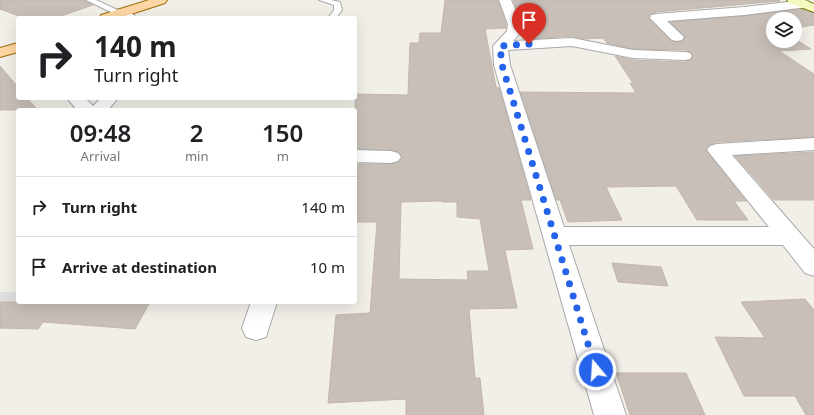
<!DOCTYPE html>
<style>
:root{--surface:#fff;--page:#f6f6f6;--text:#202124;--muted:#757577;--line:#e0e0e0}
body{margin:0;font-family:"Noto Sans",sans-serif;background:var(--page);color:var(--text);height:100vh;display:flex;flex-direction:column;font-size:15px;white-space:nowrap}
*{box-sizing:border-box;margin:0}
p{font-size:13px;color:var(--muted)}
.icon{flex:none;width:22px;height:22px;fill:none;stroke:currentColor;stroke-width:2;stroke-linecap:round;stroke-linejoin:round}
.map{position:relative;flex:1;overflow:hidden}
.details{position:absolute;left:16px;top:108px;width:341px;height:196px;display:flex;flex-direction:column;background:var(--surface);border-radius:4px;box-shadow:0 4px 16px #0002}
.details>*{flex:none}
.hud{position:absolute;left:16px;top:16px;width:341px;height:84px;border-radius:4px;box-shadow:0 4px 16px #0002;background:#fff;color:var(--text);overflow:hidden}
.controls{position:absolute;left:766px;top:12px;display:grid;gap:8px}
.controls a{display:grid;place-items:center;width:36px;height:36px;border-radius:50%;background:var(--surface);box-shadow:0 4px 16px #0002;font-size:20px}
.pin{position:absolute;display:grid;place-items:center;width:34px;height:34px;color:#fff;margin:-41px -17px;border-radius:50% 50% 50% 0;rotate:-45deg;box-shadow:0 0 4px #0007}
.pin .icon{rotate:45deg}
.me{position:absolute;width:44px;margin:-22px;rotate:342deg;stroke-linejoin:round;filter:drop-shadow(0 0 3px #0008)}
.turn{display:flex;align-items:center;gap:14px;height:84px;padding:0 12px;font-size:18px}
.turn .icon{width:52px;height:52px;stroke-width:2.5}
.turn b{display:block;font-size:28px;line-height:34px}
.eta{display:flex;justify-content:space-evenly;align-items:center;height:68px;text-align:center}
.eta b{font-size:24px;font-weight:600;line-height:28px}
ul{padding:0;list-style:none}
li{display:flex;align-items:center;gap:12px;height:60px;padding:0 12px;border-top:1px solid var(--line)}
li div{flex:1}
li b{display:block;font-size:15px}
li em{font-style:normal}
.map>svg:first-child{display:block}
.residential{fill:#e0dfdf}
.building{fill:#c7bfb8;stroke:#c4b6ab;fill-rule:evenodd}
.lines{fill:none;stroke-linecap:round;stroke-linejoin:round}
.lane-casing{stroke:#a9a9a9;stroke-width:2}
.street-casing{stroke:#a9a9a9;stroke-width:2}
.secondary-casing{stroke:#707d05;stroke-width:2}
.primary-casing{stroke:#a06b00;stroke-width:2}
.lane{fill:#fff;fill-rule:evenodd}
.street{fill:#fff;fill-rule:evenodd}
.secondary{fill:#f7fabf;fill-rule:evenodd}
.primary{fill:#fcd6a4;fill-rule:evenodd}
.route{stroke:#2563eb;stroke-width:7;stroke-dasharray:0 12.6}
</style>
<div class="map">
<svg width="814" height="415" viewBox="0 0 814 415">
<rect width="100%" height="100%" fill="#f2efe9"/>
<path class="residential" d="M0,292H18V297L0,321Z"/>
<path class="building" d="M0,0H85L93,5L55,18H24L0,9Z
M445,0H498L506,24V28L485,29L496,87L499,88L531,200H521L533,249L505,250L517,308L469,309L475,378H480L484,415H406V399L328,403L336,315L370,313L377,222H355V164H391L398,162L402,157L398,152L391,150L355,149V94L408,95L410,43H419L420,33H441ZM441,201L442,202H457V217L480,219L489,271H467L468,280L399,279L401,202Z
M513,0H777L780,1L656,12L650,15L649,19L671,41L677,42L682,41L685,37L670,22L744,16L802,9L814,13V25L795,28V19H773V41H795V39L811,49L779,51L814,74V137L717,142L709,145L706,151L746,201H734L748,220H697L676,186L606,187L622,220L568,222L560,200H556L520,92L636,93L630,83H633L615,56L633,60L685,62L691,60L693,55L690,52L685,50L633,49L607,43L603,38L583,39L572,36L531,39L526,28H522L520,16Z
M0,66L18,87V98H27L38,110H0Z
M814,152V200H774L735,156Z
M612,263L661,267L668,286L618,282Z
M805,299L814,310V415H806L795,396H744L715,337L765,338L741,302Z
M0,302H150L135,329L43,322L38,329L0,328Z
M616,373H686L705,415H630Z"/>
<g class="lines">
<g class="lane-casing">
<path id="lane" d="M86,0H96L124,13L120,15H117Z
M319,0H331L340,2L342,10L336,18H328L334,10V5Z"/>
</g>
<g class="street-casing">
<path id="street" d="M499,0H511C518,17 528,26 513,41L572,38L633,50L685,52L690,53L692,56L690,59L685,60L633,58L572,46L508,50L510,65L564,227H769L707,150L710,146L717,144L814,138V150L732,155L814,249V276L805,273L783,245H569L626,415H594L494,65L493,46L507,31L508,24Z
M804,0L808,1L810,4L808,7L744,15L667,21L684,37L682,40L677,41L672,40L650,18L651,15L656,14L744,7Z
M120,9L134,15L135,18C128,18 119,20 114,13L116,10Z
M67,98H85L93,106L101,98H118L108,110H77Z
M355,150L391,151L398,153L401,157L398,161L391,163L355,162Z
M251,302H277L266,337L256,340L246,337L242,328Z"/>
</g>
<g class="secondary-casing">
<path id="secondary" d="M787,0H804L814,4V12L789,3Z"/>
</g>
<g class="primary-casing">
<path id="primary" d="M149,0H167L165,3L119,18H100L101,15Z
M18,43V52L0,57V48Z"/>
</g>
<use href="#lane" class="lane"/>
<use href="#street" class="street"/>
<use href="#secondary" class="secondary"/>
<use href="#primary" class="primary"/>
</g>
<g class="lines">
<path class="route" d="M529,44L500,46L502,65L596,370"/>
</g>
</svg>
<div class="controls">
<a><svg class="icon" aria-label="layers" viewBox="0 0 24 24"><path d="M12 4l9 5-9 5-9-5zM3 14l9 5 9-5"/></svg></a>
</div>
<div class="pin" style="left:529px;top:44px;background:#d93025"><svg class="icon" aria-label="arrive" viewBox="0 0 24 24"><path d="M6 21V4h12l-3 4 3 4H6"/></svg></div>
<svg class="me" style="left:596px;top:370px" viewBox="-20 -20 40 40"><circle r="17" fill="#2563eb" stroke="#fff" stroke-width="3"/><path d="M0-11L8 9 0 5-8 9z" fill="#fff"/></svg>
<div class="hud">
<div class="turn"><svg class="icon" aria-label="right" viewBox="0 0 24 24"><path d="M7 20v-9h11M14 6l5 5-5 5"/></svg><div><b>140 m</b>Turn right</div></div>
</div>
<section class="details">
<div class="eta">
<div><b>09:48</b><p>Arrival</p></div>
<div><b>2</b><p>min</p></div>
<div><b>150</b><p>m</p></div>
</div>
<ul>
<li><svg class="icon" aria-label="right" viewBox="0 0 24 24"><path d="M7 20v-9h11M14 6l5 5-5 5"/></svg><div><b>Turn right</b></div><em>140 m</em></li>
<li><svg class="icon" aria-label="arrive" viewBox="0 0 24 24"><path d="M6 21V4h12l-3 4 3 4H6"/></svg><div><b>Arrive at destination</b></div><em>10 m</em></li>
</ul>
</section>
</div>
